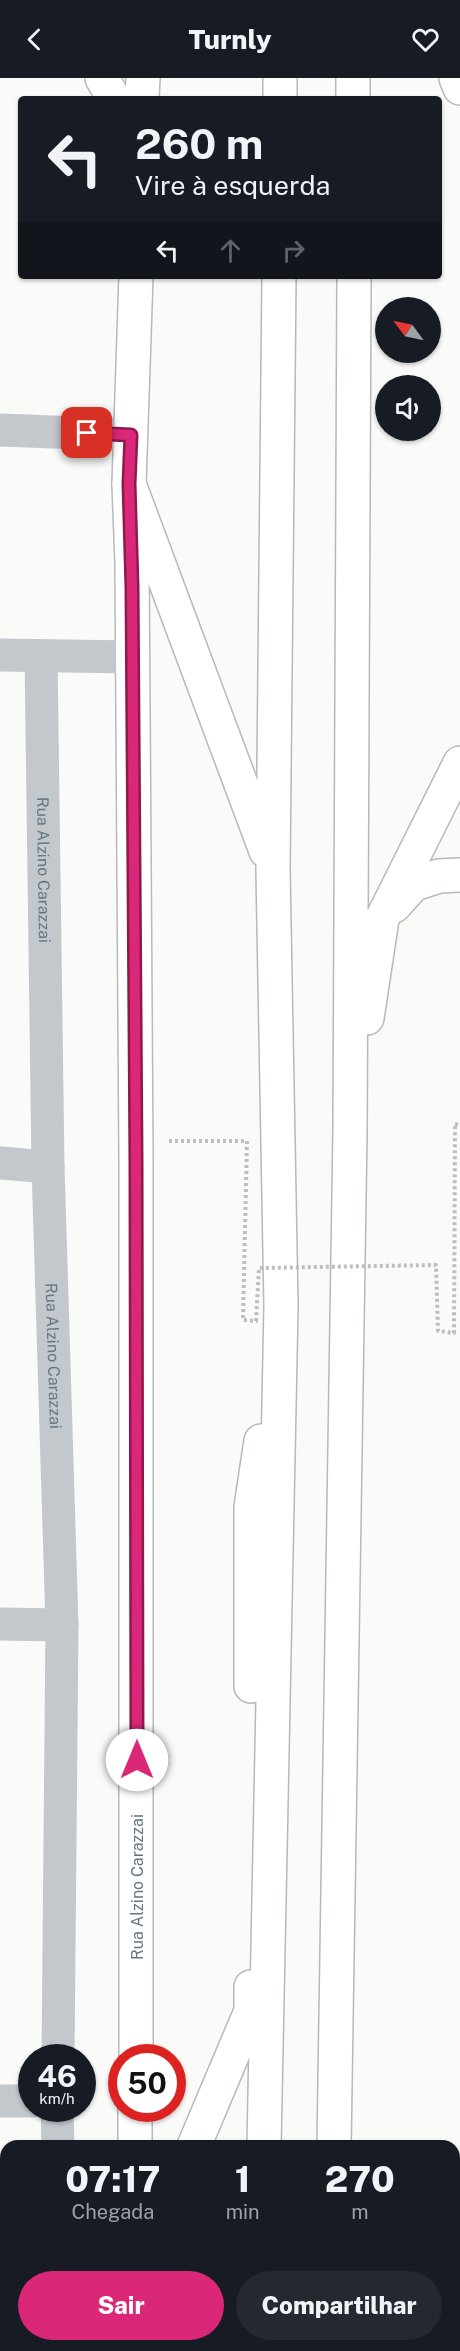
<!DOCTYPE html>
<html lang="pt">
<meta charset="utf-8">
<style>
:root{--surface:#171b24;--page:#242831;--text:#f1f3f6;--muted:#9ea1a6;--accent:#db2777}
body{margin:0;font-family:"Public Sans",sans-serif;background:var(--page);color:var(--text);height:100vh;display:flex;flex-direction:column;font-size:22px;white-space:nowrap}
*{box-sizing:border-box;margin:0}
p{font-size:20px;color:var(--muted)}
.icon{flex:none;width:33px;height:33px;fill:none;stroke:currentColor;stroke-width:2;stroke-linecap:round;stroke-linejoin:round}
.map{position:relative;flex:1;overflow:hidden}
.sheet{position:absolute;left:0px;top:2062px;width:460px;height:212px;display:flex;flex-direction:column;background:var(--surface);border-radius:18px 18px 0 0;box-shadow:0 2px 4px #0004}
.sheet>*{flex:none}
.banner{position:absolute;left:18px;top:18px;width:424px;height:183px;border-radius:6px;box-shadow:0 2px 4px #0004;background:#171b24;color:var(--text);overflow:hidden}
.needle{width:39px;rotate:303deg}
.tools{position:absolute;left:375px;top:219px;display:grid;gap:12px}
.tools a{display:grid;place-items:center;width:66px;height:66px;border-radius:50%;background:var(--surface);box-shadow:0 2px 4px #0004;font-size:30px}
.speed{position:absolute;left:18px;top:1966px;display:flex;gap:12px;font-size:30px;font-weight:700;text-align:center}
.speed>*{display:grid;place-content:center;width:78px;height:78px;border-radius:50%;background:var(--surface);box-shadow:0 2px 4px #0004;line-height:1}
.speed small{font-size:15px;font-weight:400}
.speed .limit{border:9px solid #d22;background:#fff;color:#111}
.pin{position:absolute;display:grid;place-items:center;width:51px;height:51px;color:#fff;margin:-26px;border-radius:12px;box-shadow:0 3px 9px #0006}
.me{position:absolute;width:66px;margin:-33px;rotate:0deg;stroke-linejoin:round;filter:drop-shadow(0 0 4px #0008)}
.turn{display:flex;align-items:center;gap:21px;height:126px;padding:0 18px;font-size:27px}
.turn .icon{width:78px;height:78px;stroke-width:2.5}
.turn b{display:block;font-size:42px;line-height:51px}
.lanes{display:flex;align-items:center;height:57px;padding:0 18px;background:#0003;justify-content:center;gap:30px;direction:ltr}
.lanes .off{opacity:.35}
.eta{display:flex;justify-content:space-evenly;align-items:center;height:102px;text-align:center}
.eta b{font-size:36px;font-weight:800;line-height:42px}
.button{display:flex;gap:12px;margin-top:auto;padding:12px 18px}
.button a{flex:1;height:69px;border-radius:36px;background:var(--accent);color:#fff;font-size:24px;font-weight:800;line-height:69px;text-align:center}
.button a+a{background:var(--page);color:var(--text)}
header{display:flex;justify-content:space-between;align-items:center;height:78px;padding:0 18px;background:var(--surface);font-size:27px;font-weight:800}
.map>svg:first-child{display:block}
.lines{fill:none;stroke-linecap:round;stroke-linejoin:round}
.major-casing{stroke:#b5babe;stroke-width:36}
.highway-casing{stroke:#b4b9bd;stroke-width:36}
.path{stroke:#bbbfc2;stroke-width:4;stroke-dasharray:3 3;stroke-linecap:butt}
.minor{stroke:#c3c8cc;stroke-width:33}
.major{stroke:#fff;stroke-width:33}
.highway{stroke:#fff;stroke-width:33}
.path-bridge{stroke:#bbbfc2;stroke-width:4;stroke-dasharray:3 3;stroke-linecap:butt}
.route-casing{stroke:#8e194d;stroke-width:15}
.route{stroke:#db2777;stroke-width:10}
.labels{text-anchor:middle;stroke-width:6;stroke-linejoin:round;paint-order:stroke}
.street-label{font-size:16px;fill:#657683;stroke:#fff}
</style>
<header><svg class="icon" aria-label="back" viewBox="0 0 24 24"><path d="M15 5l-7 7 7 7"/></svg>Turnly<svg class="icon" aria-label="heart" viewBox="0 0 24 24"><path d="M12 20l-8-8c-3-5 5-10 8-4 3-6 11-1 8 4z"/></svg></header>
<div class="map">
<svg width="460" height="2273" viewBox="0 0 460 2273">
<rect width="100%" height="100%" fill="#fafaf8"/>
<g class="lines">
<g class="major-casing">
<path id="major" d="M102,0L114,21
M142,21L143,0
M136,1980V1083L132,485L129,406L136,198
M135,2068V2031
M133,2273V2268"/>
</g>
<g class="highway-casing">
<path id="highway" d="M353,0V21
M456,0L460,10
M280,21V0
M129,406L266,773
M394,828L414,806L439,798L460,797
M367,940L382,841L460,685
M251,1608V1429L261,1363
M194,2068L251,1933V1909
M264,2068L281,1228L273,792L279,198
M334,2068L350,1054L354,198
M259,2273V2268
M330,2273V2268"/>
</g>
<path class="path" d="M455,1046L460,1047
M169,1063H246"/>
<g class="minor">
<path d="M0,352L131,357"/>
<path d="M0,577L133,579"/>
<path id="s1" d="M41,578L48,1089L62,1547L58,1980"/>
<path d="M0,1085L48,1089"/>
<path d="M0,1546L62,1547"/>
<path d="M0,2023H32"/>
<path d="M57,2031L58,2068"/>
</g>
<use href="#major" class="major"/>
<use href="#highway" class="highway"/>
<path class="path-bridge" d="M247,1063L243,1242L256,1243L259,1190L436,1187L438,1253L454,1255L455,1046"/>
</g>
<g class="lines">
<g class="route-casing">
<path id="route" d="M87,355L131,357L129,406L132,509L136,1083L137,1682"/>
</g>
<use href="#route" class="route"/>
</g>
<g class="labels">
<g class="street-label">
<text dy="6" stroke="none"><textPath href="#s1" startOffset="214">Rua Alzino Carazzai</textPath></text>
<text dy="6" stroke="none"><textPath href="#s1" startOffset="700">Rua Alzino Carazzai</textPath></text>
<text transform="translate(137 1809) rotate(-90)" y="6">Rua Alzino Carazzai</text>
</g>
</g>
</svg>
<div class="tools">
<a><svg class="needle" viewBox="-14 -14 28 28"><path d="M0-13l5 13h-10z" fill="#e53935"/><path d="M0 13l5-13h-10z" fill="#9ea1a6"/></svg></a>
<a><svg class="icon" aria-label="sound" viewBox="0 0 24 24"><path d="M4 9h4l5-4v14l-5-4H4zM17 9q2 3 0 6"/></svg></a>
</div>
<div class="speed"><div>46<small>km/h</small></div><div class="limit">50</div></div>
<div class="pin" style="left:87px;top:355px;background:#d93025"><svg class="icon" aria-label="arrive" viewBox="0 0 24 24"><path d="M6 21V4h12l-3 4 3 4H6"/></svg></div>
<svg class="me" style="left:137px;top:1682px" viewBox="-20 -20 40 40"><circle r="19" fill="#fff"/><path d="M0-13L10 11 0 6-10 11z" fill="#db2777"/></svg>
<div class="banner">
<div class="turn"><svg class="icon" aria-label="left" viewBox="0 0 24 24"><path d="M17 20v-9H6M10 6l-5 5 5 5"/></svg><div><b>260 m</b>Vire à esquerda</div></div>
<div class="lanes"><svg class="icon" aria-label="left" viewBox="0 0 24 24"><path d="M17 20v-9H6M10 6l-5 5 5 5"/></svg><svg class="icon off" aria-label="ahead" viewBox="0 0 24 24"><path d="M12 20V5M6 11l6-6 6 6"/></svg><svg class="icon off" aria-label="right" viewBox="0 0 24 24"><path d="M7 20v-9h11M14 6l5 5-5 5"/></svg></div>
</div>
<section class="sheet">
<div class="eta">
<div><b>07:17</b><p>Chegada</p></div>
<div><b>1</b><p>min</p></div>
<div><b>270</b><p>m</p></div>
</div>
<div class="button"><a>Sair</a><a>Compartilhar</a></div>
</section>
</div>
